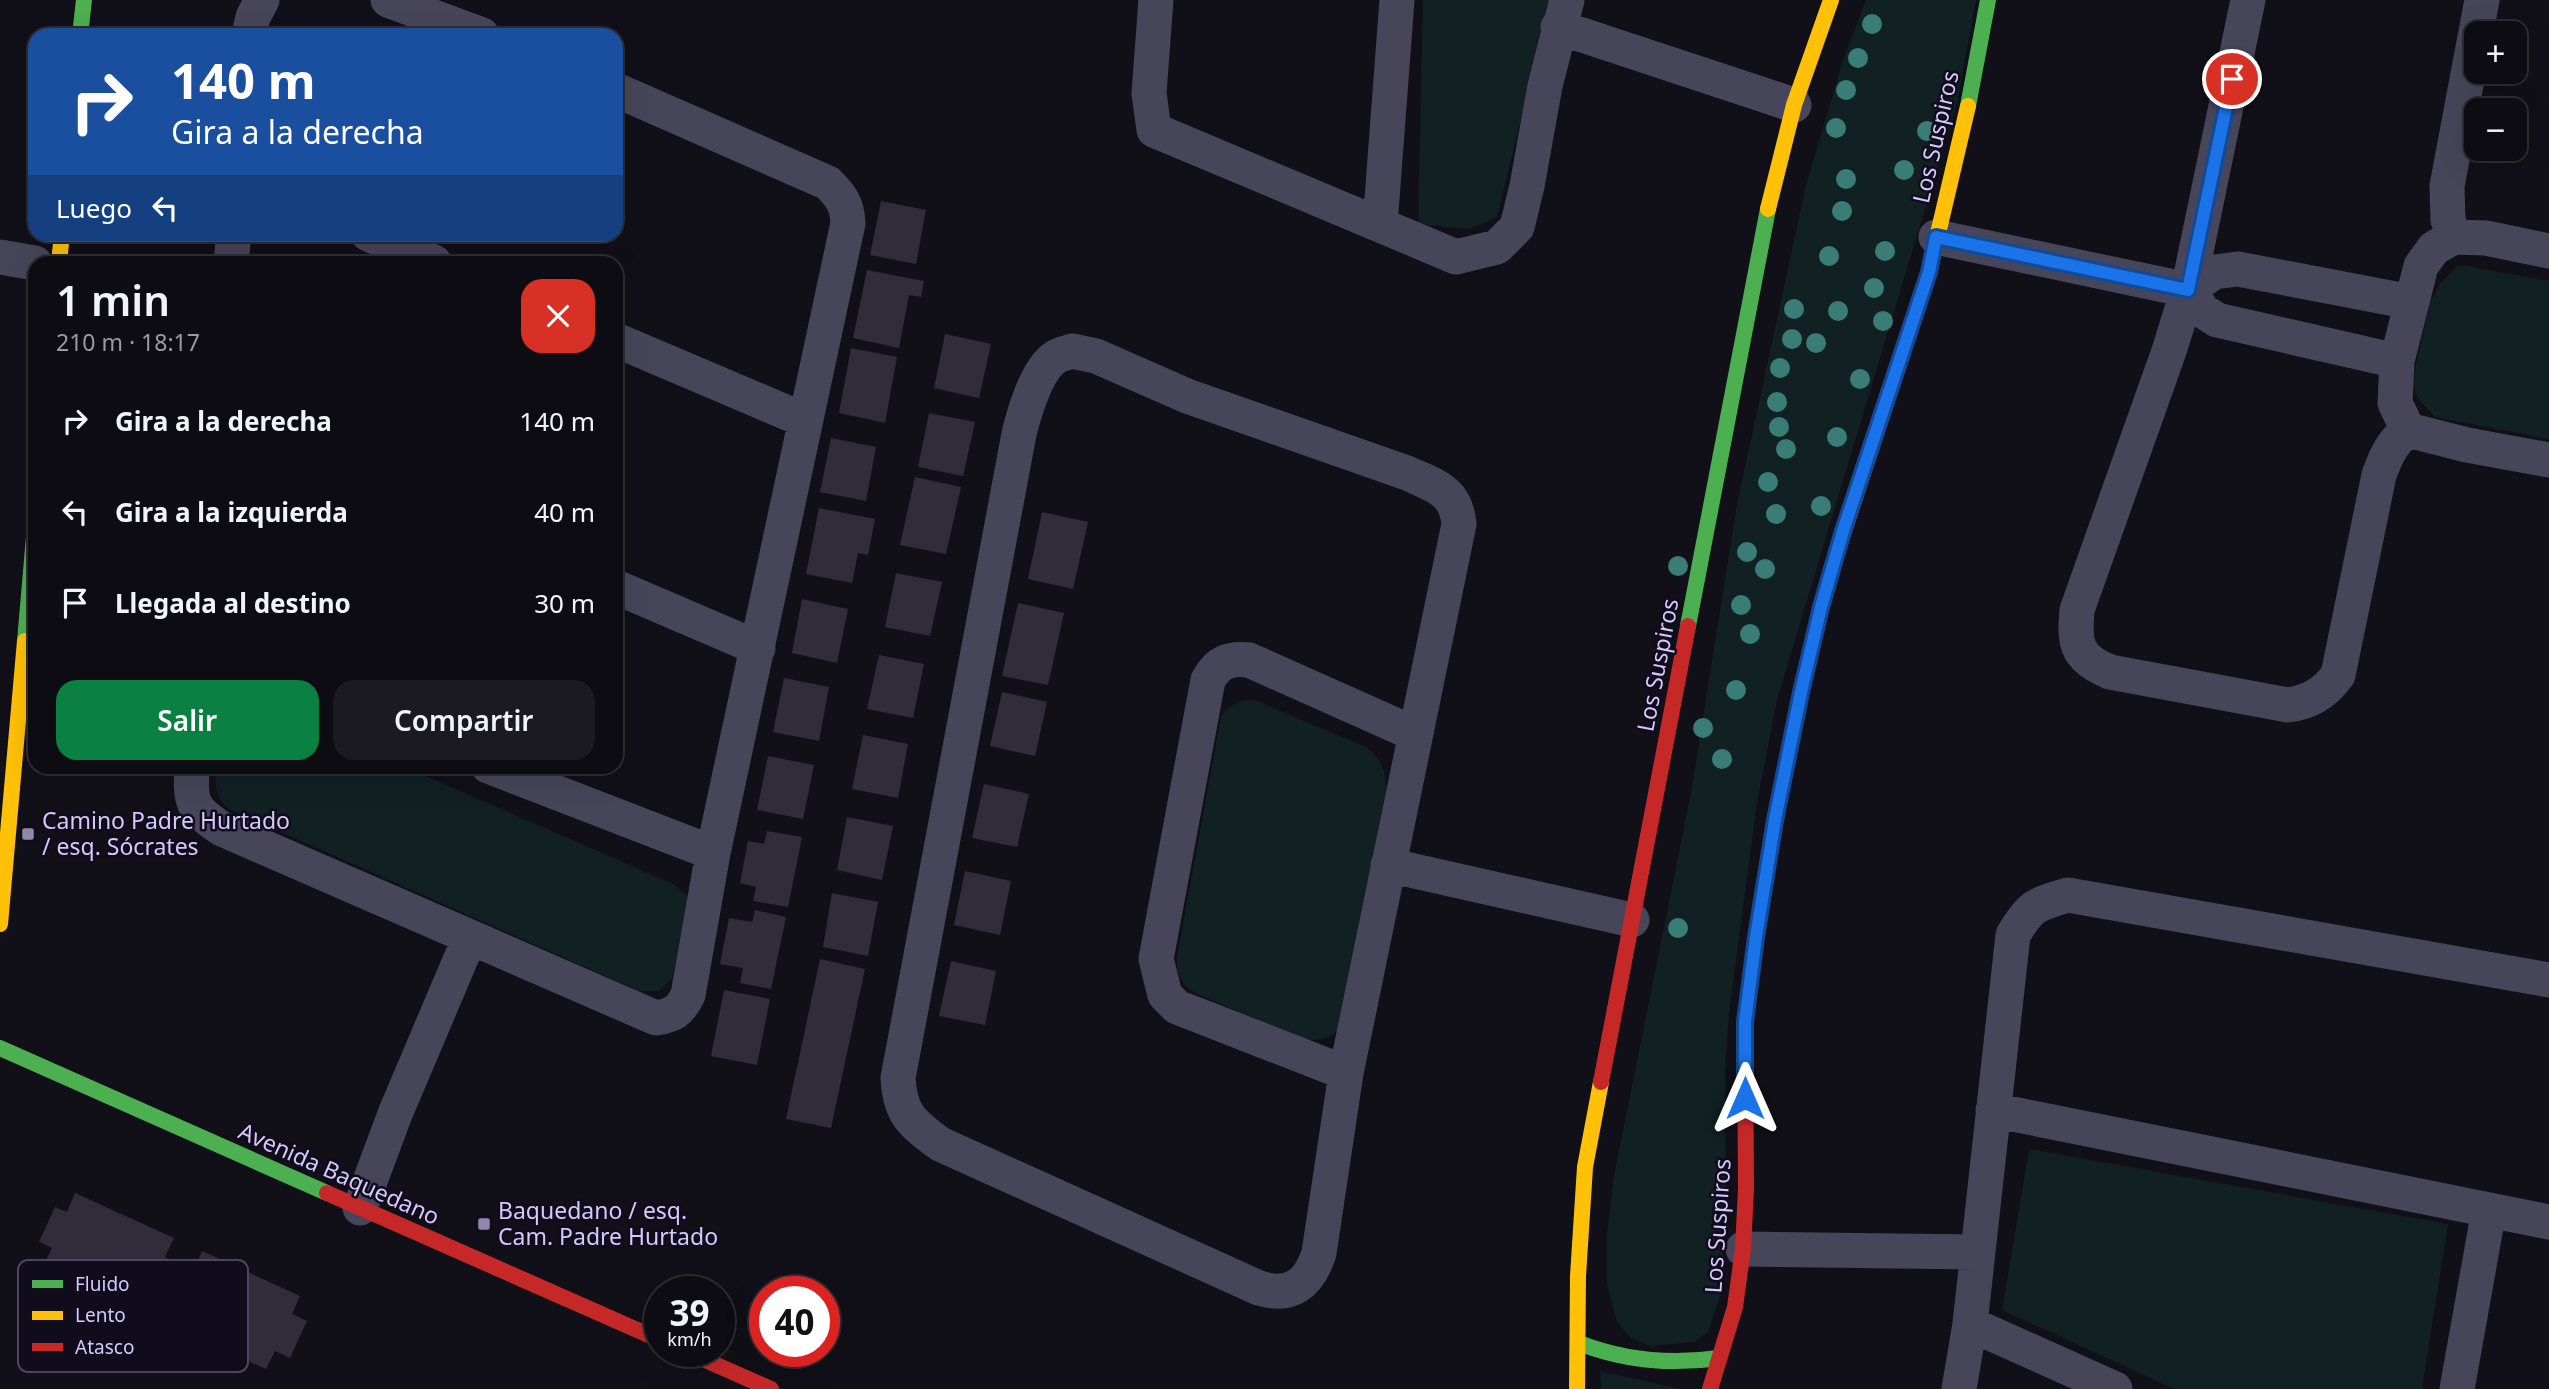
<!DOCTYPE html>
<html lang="es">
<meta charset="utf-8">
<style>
:root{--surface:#0d0c12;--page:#1b1a20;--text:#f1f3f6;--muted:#9a9b9f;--line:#2d2c32;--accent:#0b8043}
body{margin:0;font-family:"Noto Sans",sans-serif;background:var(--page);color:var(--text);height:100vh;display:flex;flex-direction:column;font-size:26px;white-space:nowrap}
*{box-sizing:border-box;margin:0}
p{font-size:23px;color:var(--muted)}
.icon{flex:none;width:38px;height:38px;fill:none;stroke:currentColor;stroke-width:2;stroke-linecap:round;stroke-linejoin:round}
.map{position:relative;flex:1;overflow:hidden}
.panel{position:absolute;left:28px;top:256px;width:595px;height:518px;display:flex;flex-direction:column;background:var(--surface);border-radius:21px;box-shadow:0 7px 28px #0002,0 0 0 2px var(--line)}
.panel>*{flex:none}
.hud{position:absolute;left:28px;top:28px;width:595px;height:214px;border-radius:21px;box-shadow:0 7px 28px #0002,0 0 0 2px var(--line);background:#1a4fa0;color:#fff;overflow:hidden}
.tools{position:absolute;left:2464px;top:21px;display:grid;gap:14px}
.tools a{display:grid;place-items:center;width:63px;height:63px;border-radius:14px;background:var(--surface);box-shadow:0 7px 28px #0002,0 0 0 2px var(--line);font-size:35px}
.speed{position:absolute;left:644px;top:1276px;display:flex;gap:14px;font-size:35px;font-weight:700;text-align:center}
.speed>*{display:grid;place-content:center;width:91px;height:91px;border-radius:50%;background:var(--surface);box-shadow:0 7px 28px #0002,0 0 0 2px var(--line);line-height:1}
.speed small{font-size:18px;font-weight:400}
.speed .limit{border:10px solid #d22;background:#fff;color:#111}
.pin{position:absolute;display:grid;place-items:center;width:60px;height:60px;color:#fff;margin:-30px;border:4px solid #fff;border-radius:50%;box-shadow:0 2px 7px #0007}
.me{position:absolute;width:77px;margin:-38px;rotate:0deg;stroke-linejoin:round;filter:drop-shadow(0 0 5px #0008)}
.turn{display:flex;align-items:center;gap:24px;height:147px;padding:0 28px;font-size:32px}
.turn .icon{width:91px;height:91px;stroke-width:2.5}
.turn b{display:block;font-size:49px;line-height:60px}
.then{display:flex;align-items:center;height:66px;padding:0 28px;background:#0003;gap:14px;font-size:26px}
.round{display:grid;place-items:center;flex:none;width:74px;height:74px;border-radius:21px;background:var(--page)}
.head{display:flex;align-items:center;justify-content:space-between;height:119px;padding:0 28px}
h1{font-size:42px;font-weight:600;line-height:52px}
.button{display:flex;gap:14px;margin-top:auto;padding:14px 28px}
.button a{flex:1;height:80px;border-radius:21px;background:var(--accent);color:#fff;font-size:28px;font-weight:600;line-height:80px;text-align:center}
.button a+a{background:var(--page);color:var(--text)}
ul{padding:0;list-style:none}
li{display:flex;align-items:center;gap:21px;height:91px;padding:0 28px}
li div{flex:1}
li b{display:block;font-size:26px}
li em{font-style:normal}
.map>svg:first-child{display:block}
.green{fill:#102023}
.building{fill:#302c3a}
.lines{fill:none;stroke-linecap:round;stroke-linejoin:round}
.street{stroke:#474559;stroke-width:35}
.fast{stroke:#4caf50;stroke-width:16}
.slow{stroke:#ffc107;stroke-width:16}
.jam{stroke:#c62828;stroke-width:16}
.tree{fill:#3a7d77}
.route-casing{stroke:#114b97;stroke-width:18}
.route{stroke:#1a73e8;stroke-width:12}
.poi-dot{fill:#9088ac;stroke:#100c1b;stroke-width:2.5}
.labels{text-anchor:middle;stroke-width:5;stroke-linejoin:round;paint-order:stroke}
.street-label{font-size:23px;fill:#d5c9fc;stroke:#100c1b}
.poi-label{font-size:23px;fill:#d5c9fc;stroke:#100c1b;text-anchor:start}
.key{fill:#100c1b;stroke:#4b455e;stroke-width:2}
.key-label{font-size:19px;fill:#d5c9fc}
</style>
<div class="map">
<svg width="2549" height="1389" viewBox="0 0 2549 1389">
<rect width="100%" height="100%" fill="#111018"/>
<path class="green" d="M1423,0H1550L1497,217L1470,229L1418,224Z
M1866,0H1976L1957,103L1777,700L1757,803L1729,1013L1725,1069L1726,1203L1721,1293L1708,1332L1694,1342L1651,1346L1631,1338L1617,1322L1607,1285V1233L1614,1175L1691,793L1737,504L1806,185L1843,60Z
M2457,266H2467L2549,281V439L2435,417L2418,399L2413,385L2416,364L2430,303L2440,284Z
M1249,700L1257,701L1366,747C1382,760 1386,770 1386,790L1341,1026C1331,1041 1315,1042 1298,1038L1195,993C1178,982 1175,969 1178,951L1221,717C1228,706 1236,702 1249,700Z
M216,767H405L673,884L687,896L688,904L672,979L659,991H639L236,812C215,803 215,787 216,767Z
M2029,1149L2448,1224L2422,1389H2174L2002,1310Z
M1600,1371L1681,1389H1601Z"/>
<path class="building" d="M881,201L926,210L916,264L870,255Z
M867,270L924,281L921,297L909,295L899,348L853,338Z
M945,334L991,344L979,398L934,388Z
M851,348L897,357L885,423L839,413Z
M929,413L975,422L963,476L918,467Z
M831,438L876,447L866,501L820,492Z
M915,477L961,487L946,554L900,545Z
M819,508L875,519L868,555L858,553L852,583L806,574Z
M1042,512L1088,522L1073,589L1028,579Z
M896,573L942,582L930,636L885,627Z
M802,599L848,609L837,663L792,653Z
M1018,603L1064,613L1048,685L1002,676Z
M879,655L924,664L913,718L867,709Z
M784,678L829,687L819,741L773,732Z
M1002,692L1047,702L1035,756L990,746Z
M863,735L908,744L898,798L852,789Z
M768,756L814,765L803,819L757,810Z
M984,784L1029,794L1017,847L972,838Z
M847,817L893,826L882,880L837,870Z
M767,831L802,837L788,907L753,901L756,887L740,883L748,841L764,844Z
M965,871L1011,881L1000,935L954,925Z
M832,893L878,902L868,956L823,947Z
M755,910L786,917L771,989L740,983L743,968L720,964L729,918L752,922Z
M820,959L865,969L831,1128L786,1119Z
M951,961L996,971L985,1025L939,1016Z
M724,990L770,999L757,1065L711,1056Z
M75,1193L174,1238L165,1257L194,1270L202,1251L300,1296L292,1314L307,1321L290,1358L275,1351L266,1369L167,1324L175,1307L150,1295L142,1314L42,1268L52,1248L39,1242L55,1207L67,1212Z"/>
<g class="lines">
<path class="street" d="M388,0L482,35
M1156,0L1149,93L1154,130L1456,257L1497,247L1517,227L1527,186L1545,86L1567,0
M2248,0L2188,290L2169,351L2077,610C2074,644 2076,658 2110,672L2288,705C2310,702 2325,693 2338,675L2379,475C2386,456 2392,442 2408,430
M1558,27L1794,105
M249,35L253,17L262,0
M1380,225L1397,0
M368,234L434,262
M1936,237L2188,290L2203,311L2217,320L2397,361
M2454,237L2448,220L2447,186L2482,0
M2549,251L2486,238L2454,237L2434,248L2421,266L2397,361L2395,403L2408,430L2467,445L2549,460
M0,257L35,263
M231,262L234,234
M2188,290L2214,272L2238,269L2411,302
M616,340L804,420
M1072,351L1096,356L1187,396L1407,473C1435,486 1456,490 1459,524L1346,1073L1319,1253C1309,1284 1291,1298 1259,1288L940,1144C912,1123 900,1115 898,1078L1019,434C1024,413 1037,368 1056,357C1060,354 1067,353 1072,351Z
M616,587L758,648
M192,766C190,803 191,808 222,829L656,1018C674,1015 680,1011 688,995L713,853L848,223C847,204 841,196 828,183L616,90
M488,766L713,853
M1388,865L1632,920
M1346,1073L1177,1007L1165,995L1156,959L1208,680C1218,662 1229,658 1249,660L1415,734
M1993,1110L2549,1222
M360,1208L395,1114L470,937
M1743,1249L1977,1252
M1970,1324L2115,1389
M1959,1389L1970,1324L2013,935C2031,905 2035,905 2068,895L2549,980
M2457,1389L2489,1210"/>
<path class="fast" d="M80,35L84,0
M1968,106L1988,0
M1688,626L1768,209
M25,641L35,525
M1760,911C1779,794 1801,678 1833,564
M0,1048L327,1193
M1579,1343C1625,1361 1670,1365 1719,1358"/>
<path class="slow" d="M1768,209L1794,105L1831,0
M59,262L62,234
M1833,564L1929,272L1968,106
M0,924L25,641
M1577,1389L1578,1276L1585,1167L1601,1082"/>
<path class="jam" d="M1601,1082L1688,626
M327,1193L660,1340
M685,1351L771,1389
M1710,1389L1735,1307L1743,1249L1746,1189L1745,1022L1760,911"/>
</g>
<g class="tree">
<circle cx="1872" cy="24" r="10"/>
<circle cx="1858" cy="58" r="10"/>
<circle cx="1846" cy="90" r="10"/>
<circle cx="1836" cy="128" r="10"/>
<circle cx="1927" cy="131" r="10"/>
<circle cx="1904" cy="170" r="10"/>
<circle cx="1846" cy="179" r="10"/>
<circle cx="1842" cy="211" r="10"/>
<circle cx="1885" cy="251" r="10"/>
<circle cx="1829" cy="256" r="10"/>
<circle cx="1874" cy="288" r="10"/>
<circle cx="1794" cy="309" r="10"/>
<circle cx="1838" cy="311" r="10"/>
<circle cx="1883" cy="321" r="10"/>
<circle cx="1792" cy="339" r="10"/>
<circle cx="1816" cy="343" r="10"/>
<circle cx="1780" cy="368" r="10"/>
<circle cx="1860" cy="379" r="10"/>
<circle cx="1777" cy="402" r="10"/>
<circle cx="1779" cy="427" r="10"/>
<circle cx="1837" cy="437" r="10"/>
<circle cx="1786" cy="449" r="10"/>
<circle cx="1768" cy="482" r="10"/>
<circle cx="1821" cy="506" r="10"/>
<circle cx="1776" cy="514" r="10"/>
<circle cx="1747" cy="552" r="10"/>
<circle cx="1678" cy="566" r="10"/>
<circle cx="1765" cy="569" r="10"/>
<circle cx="1741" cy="605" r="10"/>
<circle cx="1750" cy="634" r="10"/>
<circle cx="1736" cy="690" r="10"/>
<circle cx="1703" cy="728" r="10"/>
<circle cx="1722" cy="759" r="10"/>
<circle cx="1678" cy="928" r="10"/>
</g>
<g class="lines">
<g class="route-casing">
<path id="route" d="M1745,1098V1022L1756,937L1775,820L1801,692L1821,607L1843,531L1929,272L1936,237L2188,290L2232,79"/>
</g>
<use href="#route" class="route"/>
</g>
<g class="poi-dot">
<rect x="21" y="827" width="14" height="14" rx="3.5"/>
<rect x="477" y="1217" width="14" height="14" rx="3.5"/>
</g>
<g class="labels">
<g class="street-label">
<text transform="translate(1936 137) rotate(-77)" y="8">Los Suspiros</text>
<text transform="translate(1658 665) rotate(-79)" y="8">Los Suspiros</text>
<text transform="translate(339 1174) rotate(24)" y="8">Avenida Baquedano</text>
<text transform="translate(1718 1226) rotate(-86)" y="8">Los Suspiros</text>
</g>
<g class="poi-label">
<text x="42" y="829">Camino Padre Hurtado<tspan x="42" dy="26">/ esq. Sócrates</tspan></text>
<text x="498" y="1219">Baquedano / esq.<tspan x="498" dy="26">Cam. Padre Hurtado</tspan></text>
</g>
</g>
<rect x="18" y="1260" width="230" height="112" rx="10" class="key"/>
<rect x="32" y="1280" width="31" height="8" fill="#4caf50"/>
<rect x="32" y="1311" width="31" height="9" fill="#ffc107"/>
<rect x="32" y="1343" width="31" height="8" fill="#c62828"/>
<g class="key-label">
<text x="75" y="1291">Fluido</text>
<text x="75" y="1322">Lento</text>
<text x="75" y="1354">Atasco</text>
</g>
</svg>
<div class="tools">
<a>+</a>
<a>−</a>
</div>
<div class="speed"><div>39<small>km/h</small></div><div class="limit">40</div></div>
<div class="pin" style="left:2232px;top:79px;background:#d93025"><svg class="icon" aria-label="arrive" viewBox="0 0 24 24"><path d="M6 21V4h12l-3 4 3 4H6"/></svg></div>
<svg class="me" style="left:1745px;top:1098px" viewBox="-20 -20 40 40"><path d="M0-17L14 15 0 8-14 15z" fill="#1a73e8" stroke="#fff" stroke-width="4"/></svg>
<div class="hud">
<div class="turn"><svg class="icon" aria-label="right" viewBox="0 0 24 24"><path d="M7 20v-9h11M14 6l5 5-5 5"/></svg><div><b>140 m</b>Gira a la derecha</div></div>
<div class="then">Luego<svg class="icon" aria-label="left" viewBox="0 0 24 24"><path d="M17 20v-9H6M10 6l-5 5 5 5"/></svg></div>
</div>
<section class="panel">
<div class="head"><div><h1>1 min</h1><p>210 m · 18:17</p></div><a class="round" style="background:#d93025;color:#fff"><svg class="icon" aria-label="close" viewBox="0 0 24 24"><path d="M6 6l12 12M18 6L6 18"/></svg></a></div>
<ul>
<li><svg class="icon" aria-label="right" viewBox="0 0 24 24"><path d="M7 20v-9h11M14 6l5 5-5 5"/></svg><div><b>Gira a la derecha</b></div><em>140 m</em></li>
<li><svg class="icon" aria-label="left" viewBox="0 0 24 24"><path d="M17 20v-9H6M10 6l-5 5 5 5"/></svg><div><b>Gira a la izquierda</b></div><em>40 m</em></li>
<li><svg class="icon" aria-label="arrive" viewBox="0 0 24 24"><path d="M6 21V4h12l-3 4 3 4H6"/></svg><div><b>Llegada al destino</b></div><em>30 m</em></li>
</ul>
<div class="button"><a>Salir</a><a>Compartir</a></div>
</section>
</div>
